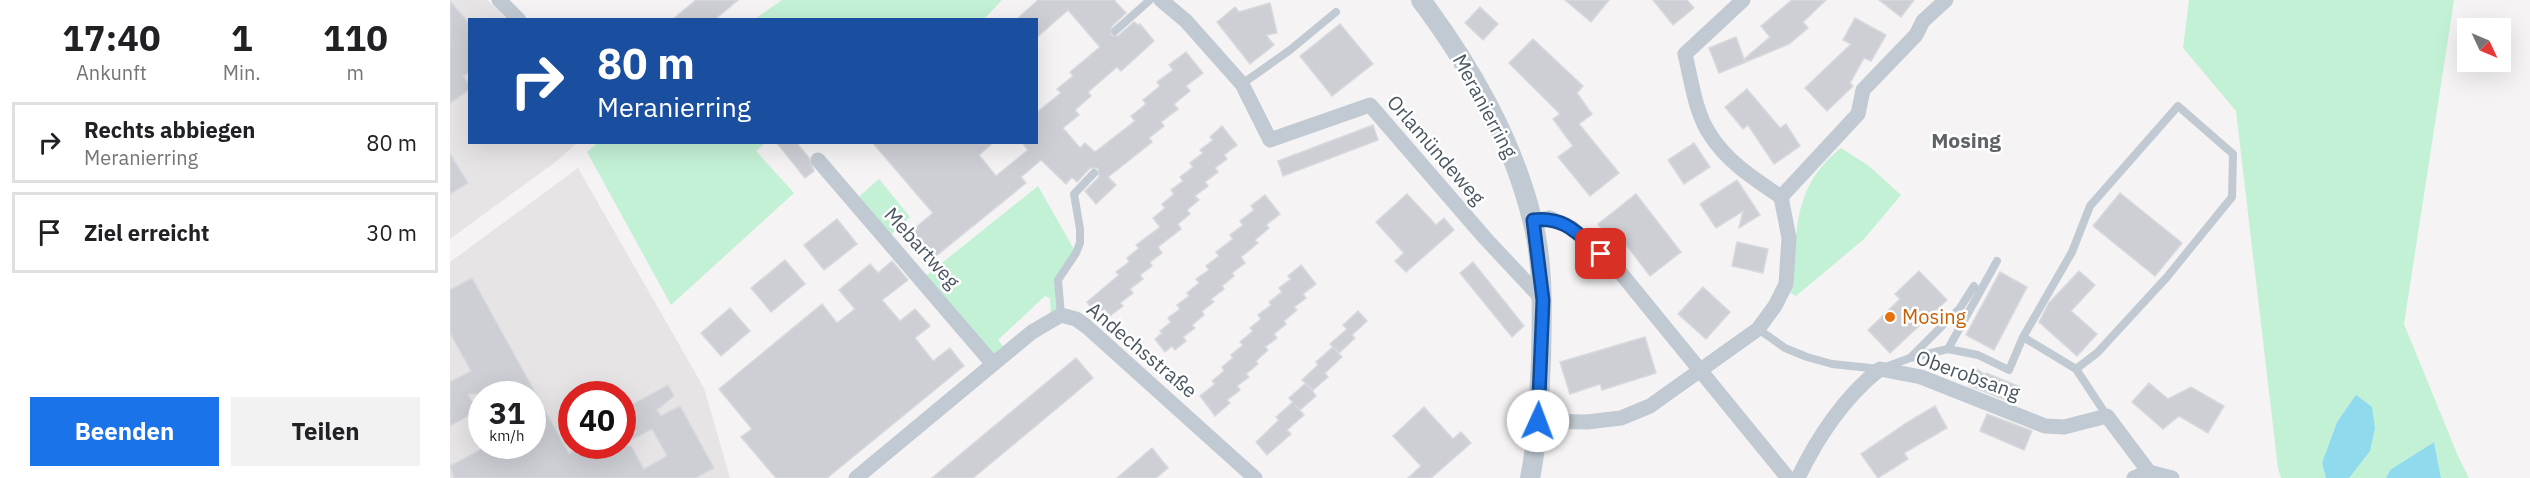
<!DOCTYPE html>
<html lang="de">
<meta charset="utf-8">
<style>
:root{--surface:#fff;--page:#f2f2f2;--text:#202124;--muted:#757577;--line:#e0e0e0;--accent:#1a73e8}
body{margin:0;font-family:"IBM Plex Sans",sans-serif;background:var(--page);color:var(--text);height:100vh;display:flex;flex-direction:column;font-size:22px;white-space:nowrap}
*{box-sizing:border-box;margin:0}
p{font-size:20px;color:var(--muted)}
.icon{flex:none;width:33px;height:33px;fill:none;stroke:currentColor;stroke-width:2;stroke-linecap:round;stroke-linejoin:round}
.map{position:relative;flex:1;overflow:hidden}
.details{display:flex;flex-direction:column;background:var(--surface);width:450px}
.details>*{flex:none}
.guide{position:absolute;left:18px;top:18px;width:570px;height:126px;border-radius:0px;box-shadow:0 6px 24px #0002;background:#1a4fa0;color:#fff;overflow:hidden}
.needle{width:39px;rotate:134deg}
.fabs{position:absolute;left:2007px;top:18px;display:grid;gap:12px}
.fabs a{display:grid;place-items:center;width:54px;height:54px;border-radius:0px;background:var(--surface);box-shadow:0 6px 24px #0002;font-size:30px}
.speed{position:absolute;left:18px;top:381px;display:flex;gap:12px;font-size:30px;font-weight:700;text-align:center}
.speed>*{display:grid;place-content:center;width:78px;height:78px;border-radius:50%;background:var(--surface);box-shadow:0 6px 24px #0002;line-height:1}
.speed small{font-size:15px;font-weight:400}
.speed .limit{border:9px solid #d22;background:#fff;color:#111}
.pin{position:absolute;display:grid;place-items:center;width:51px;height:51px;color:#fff;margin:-26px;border-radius:12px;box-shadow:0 3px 9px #0006}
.me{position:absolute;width:66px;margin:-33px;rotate:2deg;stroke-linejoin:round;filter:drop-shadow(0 0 4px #0008)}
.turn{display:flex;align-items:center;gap:21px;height:126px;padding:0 30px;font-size:27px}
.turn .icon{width:78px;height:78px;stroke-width:2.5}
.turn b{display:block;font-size:42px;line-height:51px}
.eta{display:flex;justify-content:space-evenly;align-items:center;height:102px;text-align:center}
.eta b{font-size:36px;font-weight:800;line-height:42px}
.button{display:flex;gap:12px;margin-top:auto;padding:12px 30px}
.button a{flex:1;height:69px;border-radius:0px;background:var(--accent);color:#fff;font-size:24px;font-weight:800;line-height:69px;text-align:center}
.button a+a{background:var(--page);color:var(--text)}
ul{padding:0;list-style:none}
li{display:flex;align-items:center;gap:18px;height:81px;margin:0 12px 9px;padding:0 18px;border:3px solid var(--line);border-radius:0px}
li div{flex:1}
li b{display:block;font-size:22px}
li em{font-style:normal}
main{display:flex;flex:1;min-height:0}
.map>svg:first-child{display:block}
.education{fill:#e6e4e5;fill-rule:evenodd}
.green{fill:#c3f1d5}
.water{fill:#90daee}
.building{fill:#cdcfd5;stroke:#d7d9de;stroke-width:1.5}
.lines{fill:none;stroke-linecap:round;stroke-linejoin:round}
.service{stroke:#c1cad2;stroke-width:8}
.minor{stroke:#c1cad2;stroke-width:15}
.tertiary{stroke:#c1cad2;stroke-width:20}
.route-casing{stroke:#114b97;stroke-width:15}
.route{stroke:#1a73e8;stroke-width:10}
.food-dot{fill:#e8710a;stroke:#fff;stroke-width:2}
.labels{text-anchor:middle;stroke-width:5;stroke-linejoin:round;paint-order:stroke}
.street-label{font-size:20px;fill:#4a5661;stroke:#fff}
.food-label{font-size:20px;fill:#c56008;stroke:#fff;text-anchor:start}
.neighbourhood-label{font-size:21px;font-weight:bold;fill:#5f6368;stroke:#fff}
</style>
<main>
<section class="details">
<div class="eta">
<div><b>17:40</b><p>Ankunft</p></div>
<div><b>1</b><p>Min.</p></div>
<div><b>110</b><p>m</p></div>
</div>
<ul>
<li><svg class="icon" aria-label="right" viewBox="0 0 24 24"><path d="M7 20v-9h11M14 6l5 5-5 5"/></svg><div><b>Rechts abbiegen</b><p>Meranierring</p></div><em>80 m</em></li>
<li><svg class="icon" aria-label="arrive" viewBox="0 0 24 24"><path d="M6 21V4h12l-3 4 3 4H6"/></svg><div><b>Ziel erreicht</b></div><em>30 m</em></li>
</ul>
<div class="button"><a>Beenden</a><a>Teilen</a></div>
</section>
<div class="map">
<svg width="2080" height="478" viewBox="0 0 2080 478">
<rect width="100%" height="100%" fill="#f5f3f3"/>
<path class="education" d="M0,0H37L57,19L20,20V142L127,143L108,160L0,239Z
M128,168L254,388L280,478H0V262ZM32,394H82V446H32ZM122,394H172V446H122Z"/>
<path class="green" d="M332,0H552L534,19H305Z
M1739,0H2004L1954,324L2008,456L2019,478H1991L1984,442L1940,470L1936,478H1899L1906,396L1887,422L1872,463L1876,478H1831L1828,468L1786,111L1733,48Z
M147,143H315L306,151L344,193L221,305L137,152Z
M1391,148L1419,166L1451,195L1414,239L1346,296L1340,293C1349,235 1339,189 1391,148Z
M429,179L460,217L436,239L403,202Z
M588,186L626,253L608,280L611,315L601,319L600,298L595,296L548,340L558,352L543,364L472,279Z"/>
<path class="water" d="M1906,395L1922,407L1925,428L1920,451L1899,478H1876L1872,463L1887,422Z
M1984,442L1991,478H1936L1940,470Z"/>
<path class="building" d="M246,0H288L264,20H222Z
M588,0H664L676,13L661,27V35L668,36L684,22L688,25L690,24L704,41L671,71L667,67L638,92L641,96L625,110L629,115L613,128L630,148L635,143L645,152L685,121L681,116L696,104L693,100L710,86L707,82L723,70L719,65L736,52L753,73L736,86L740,91L724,104L728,109L711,122L714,126L699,138L702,142L658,177L666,185L646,204L635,191L649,177L648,168H640L627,182L622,177L616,184L591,160L571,177L576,183L481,260L459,233L483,213L422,142H544L529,155L546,176L578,150L572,142H586V113L611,93L607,89L623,76L620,72L650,47L618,10L586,38V20H566Z
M1115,0H1159L1141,22Z
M1203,0H1237L1244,8L1223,25Z
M1342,0H1376L1353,22L1358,28L1339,44L1296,62L1295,59L1296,62L1269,73L1259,48L1286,37L1294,59L1320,37L1311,26Z
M1429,0H1464L1451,17Z
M0,1L20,24V72L13,76L20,85V89L0,103Z
M820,3L827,33L816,35L824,45L800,64L767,22L785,7L789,12Z
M1030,7L1048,24L1033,40L1015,23Z
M1405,18L1436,35L1421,61L1414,58L1400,83L1403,86L1377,111L1355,88L1401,44L1393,40Z
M890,24L923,64L882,96L850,56Z
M1083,39L1133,86L1127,93L1142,114L1129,124L1169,173L1140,196L1108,157L1123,146L1103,119L1110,114L1059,63Z
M1297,89L1330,128L1336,124L1350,146L1324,164L1298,125L1293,129L1275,107Z
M923,125L928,140L833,176L828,161Z
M772,126L787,145L774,155L777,159L765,168L768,172L755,182L758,186L745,196L749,200L737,210L740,214L728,224L731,229L708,247L712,253L700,262L702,266L690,275L693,279L680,289L683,293L670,303L673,306L660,316L655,309L647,315L637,302L669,275L666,272L679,262L677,258L689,248L686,245L710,227L703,218L715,208L712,204L724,194L721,190L733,181L730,177L743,167L740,163L753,153L750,150L763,140L760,137Z
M326,142H346L359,158L364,171L355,178Z
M1244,143L1260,167L1234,184L1218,160Z
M0,154L18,183L0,194Z
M1287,180L1310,215L1289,228L1293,211L1266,228L1250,204Z
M1670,193L1732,243L1705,276L1643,226Z
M957,194L986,225L994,218L1004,230L956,272L945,261L954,253L926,222Z
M1186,194L1231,252L1200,276L1171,238L1164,244L1148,224Z
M815,195L830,214L816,225L819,228L805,240L808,243L791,257L795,263L782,273L784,276L772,286L774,289L761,299L764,302L752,311L754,315L742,325L745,328L733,337L736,341L725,350L722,346L715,352L705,339L712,333L710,331L721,322L718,318L730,309L727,305L739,296L737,293L749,283L746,279L759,270L756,266L769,256L766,252L783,239L780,235L793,225L790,221L804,210L801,206Z
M387,219L407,244L374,270L354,245Z
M1287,242L1318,249L1313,273L1282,266Z
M335,260L355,284L321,312L301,288Z
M442,261L458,280L432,300L450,321L465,309L480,326L465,338L483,361L500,348L514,366L377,478H326L291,437L302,429L269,389L372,304L387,323L405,309L389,290L420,264L428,273Z
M1023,262L1074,326L1062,337L1010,273Z
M851,265L866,284L853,294L856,298L844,307L847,310L834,321L836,324L824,334L827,338L815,347L818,350L806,361L808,364L796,374L799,377L787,386L790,390L777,400L780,403L765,416L750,396L765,384L762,381L774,371L772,367L783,358L781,355L793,345L790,342L803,331L800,328L811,319L808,315L821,305L819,302L832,292L829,288L841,279L838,276Z
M1469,271L1497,300L1440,353L1418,330L1450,299L1445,294Z
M1629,271L1645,285L1621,311L1647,334L1627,356L1589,322L1599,303Z
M1550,272L1577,287L1544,350L1516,335Z
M22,278L119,454L134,446H181L194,469L217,456L202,429L172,445V410L218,385L224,396L207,410L211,416L230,406L264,468L246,478H4L0,466L37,446H82V394H18L27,411L0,426V382L21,371L0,333V290Z
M1253,287L1280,312L1256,339L1228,314Z
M280,308L300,331L271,356L251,333Z
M908,311L917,321L902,335L905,338L889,353L880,344L897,329L893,325Z
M1195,337L1206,373L1152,390L1150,384L1120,394L1110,362Z
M883,347L892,357L875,373L878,377L863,390L852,380L868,365L866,362Z
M626,358L643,378L617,400L523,478H482Z
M1526,368L1535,375L1536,373L1570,387L1563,403L1518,385Z
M856,383L866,396L850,410L845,405L854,415L837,430L841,434L817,455L806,442L829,420L826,417L843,402L839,398Z
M1699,383L1718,399L1741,387L1774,406L1758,433L1729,416L1713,429L1682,402Z
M1485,406L1497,428L1454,453L1458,459L1428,478L1411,454L1458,422Z
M974,407L1003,439L1011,432L1021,443L981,478H958L971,466L943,436Z
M1537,414L1582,431L1574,450L1530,431Z
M702,448L718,468L706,478H667Z"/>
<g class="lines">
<path class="service" d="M665,31L700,0
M792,84L840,50L886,12
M611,315L608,280L626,253L630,243V229L624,194L644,173
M1308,329L1335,348L1357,357L1382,364L1430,369L1460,358L1498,349L1547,261
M1573,337L1622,252L1640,206L1728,106L1783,154L1782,197L1717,277L1647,353L1626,369
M1498,349L1528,355L1559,370L1573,337L1626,369L1657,416
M1461,357L1510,308L1524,286"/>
<path class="minor" d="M49,0L69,20
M711,0L736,21L792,84L820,140L920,105L1035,238L1093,300
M1293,0L1235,54C1241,79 1245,111 1259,133C1276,161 1304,179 1331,197L1408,114L1413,90L1466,35L1473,21L1496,0
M368,160L543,364
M1083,221L1100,218L1122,228L1165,266L1338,478
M1088,421L1137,422L1171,418L1200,406L1308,329L1325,306L1336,284L1339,238L1331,197
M406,478L582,332L611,315L626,319L636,326L805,478
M1348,478C1367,438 1395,396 1430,369L1471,377L1595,426L1614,427L1657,416L1699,472
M1684,478L1699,472L1722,478"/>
<path class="tertiary" d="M971,0C1020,66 1062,138 1082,219C1094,264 1092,313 1091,360C1089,399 1088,439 1080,478"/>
</g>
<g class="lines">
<g class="route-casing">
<path id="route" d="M1088,421L1093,300L1083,220C1115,216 1128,234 1151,254"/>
</g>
<use href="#route" class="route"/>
</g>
<circle class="food-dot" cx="1440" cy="317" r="6"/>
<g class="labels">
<g class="street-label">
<text transform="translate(1035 106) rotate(62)" y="7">Meranierring</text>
<text transform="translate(986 150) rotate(49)" y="7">Orlamündeweg</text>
<text transform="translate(472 248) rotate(48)" y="7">Mebartweg</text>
<text transform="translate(692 350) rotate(40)" y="7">Andechsstraße</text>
<text transform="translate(1518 375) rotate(20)" y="7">Oberobsang</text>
</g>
<g class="food-label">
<text x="1452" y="324">Mosing</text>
</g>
<g class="neighbourhood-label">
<text x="1516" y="148">Mosing</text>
</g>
</g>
</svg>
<div class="fabs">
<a><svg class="needle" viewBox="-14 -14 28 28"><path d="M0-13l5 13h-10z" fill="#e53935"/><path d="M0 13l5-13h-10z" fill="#757577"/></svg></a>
</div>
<div class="speed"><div>31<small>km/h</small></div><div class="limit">40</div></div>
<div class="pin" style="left:1151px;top:254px;background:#d93025"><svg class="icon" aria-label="arrive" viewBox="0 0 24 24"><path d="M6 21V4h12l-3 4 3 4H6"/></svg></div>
<svg class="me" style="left:1088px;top:421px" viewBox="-20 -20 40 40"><circle r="19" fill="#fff"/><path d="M0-13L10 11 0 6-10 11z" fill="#1a73e8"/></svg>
<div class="guide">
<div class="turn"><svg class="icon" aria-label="right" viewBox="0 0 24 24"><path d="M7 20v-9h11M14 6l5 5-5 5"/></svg><div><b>80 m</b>Meranierring</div></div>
</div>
</div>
</main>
